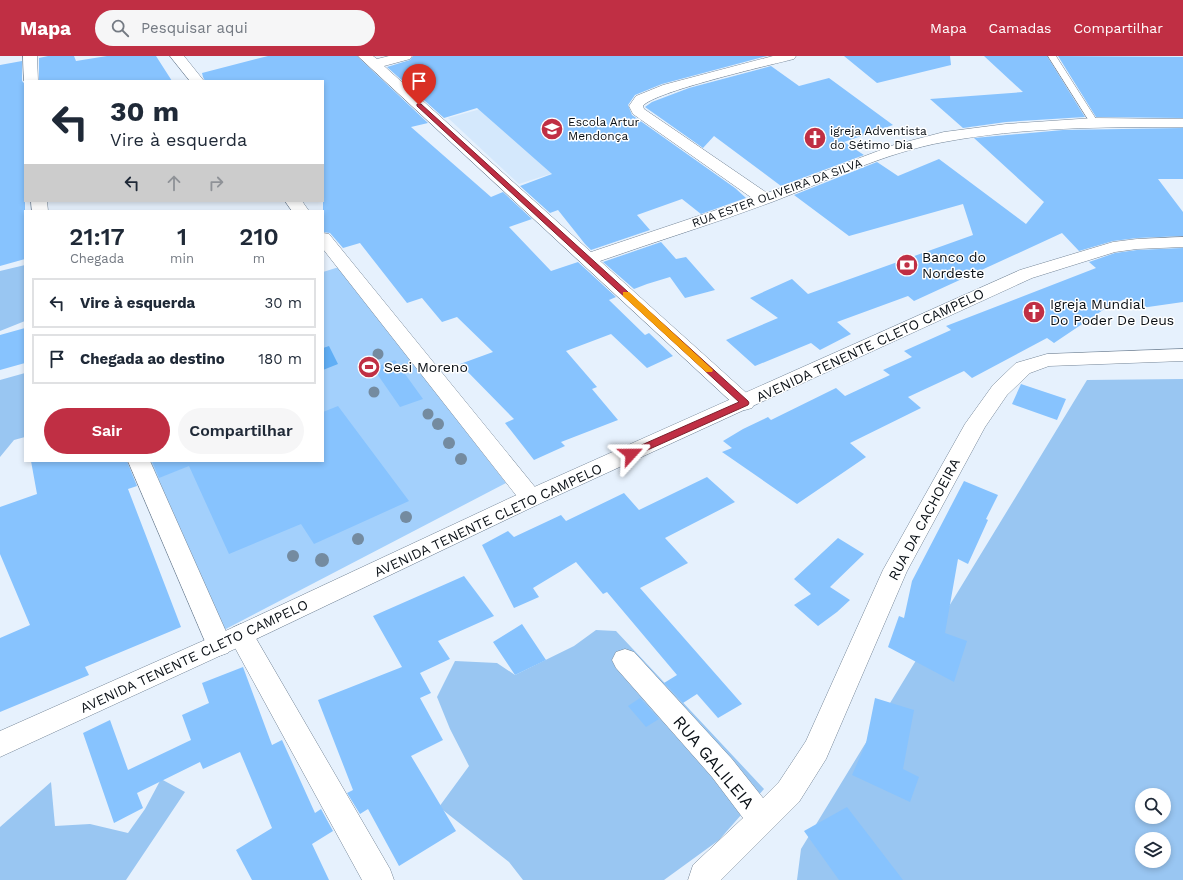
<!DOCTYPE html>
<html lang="pt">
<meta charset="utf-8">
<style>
:root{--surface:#fff;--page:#f6f6f7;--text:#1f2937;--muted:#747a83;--line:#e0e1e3;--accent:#c02f44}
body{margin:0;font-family:"Work Sans",sans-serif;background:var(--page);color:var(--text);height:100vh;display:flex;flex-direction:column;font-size:15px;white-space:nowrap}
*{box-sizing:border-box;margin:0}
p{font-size:13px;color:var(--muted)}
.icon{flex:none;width:22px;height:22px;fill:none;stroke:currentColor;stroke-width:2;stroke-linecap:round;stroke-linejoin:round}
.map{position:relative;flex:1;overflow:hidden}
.side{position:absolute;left:24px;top:154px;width:300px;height:252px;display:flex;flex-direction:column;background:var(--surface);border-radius:0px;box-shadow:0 2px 6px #0003}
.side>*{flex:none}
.hud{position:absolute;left:24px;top:24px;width:300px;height:122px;border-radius:0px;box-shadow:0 2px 6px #0003;background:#fff;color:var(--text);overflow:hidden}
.fabs{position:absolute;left:1135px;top:732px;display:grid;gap:8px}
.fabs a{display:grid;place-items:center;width:36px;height:36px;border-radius:50%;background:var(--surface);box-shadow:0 2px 6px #0003;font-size:20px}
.pin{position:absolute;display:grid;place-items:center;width:34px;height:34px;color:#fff;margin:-41px -17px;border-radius:50% 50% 50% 0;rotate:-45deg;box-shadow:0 0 4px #0007}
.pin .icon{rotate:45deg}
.me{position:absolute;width:44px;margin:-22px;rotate:66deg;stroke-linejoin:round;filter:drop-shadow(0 0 3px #0008)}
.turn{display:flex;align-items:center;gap:14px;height:84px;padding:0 20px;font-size:18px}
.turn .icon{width:52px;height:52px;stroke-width:2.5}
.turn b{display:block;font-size:28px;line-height:34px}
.lanes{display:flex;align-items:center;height:38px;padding:0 20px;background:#0003;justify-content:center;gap:20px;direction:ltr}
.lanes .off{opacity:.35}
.eta{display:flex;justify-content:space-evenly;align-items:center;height:68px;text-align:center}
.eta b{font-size:24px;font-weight:600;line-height:28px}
.action{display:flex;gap:8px;margin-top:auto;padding:8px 20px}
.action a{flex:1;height:46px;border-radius:24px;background:var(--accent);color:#fff;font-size:16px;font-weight:600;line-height:46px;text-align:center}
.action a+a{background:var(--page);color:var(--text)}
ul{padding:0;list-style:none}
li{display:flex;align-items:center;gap:12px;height:50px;margin:0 8px 6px;padding:0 12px;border:2px solid var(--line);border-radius:0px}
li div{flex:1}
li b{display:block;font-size:15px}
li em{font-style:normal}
header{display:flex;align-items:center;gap:24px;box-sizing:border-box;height:56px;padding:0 20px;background:var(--accent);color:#fff}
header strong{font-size:19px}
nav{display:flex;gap:22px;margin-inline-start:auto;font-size:14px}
.search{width:280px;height:36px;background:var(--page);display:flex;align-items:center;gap:10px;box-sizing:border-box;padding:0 14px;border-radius:22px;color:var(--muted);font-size:15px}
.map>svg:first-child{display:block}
.built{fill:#d4e8fc}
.green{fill:#a3d0fc}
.forest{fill:#99c6f2;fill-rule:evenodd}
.water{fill:#60aef5}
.building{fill:#87c3fe}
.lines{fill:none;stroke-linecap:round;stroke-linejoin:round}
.lane-casing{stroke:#758698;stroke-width:1}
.street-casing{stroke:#758698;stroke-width:1}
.primary-casing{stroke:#758698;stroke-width:1}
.lane{fill:#fff;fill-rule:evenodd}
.street{fill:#fff;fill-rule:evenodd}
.primary{fill:#fff;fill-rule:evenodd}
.tree{fill:#748ba0}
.route{fill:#c02f44;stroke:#7d1f2c}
.slow{fill:#f59e0b}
.labels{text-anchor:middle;stroke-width:3;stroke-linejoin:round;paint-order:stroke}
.far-poi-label{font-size:12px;fill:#080e14;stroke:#fff;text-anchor:start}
.far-street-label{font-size:12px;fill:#080e14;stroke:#fff}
.poi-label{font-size:14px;fill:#080e14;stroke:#fff;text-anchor:start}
.street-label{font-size:14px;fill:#080e14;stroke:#fff}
.near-street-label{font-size:17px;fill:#080e14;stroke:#fff}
</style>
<header>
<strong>Mapa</strong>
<div class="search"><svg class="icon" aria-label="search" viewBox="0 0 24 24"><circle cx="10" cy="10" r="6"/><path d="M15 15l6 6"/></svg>Pesquisar aqui</div>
<nav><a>Mapa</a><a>Camadas</a><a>Compartilhar</a></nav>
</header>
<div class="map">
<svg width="1183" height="824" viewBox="0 0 1183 824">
<rect width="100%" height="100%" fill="#e6f1fd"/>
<path class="built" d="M581,25L659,83L519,128L448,62Z"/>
<path class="green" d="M339,211L506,427L222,575L148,405H323V216Z"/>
<path class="forest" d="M25,209V265L0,275V215Z
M25,317V381L14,384L0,401V324Z
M1183,323V824H797L801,793L1087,324ZM1142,739H1164V761H1142ZM1142,783H1164V805H1142Z
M596,574L616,575L764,733L719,784L664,824H523L509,806L439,751L469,710L450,673L437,641L455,605L497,607L515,619L574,590Z
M161,723L185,736L126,824H0V771L51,726L55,770L90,768L128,777L145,753Z"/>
<path class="water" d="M329,290L338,308L323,314V292Z"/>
<path class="building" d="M48,0H74L76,5L107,0H156L172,25H39V2Z
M268,0H357L428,67L411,71L491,141L503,136L532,163L509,171L551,215L578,206L616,241L609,244L645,279L649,277L673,300L647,312L611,278L566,295L597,331L592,333L618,364L561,386L565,390L534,404L505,367L514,363L460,308L493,296L457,261L442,266L422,242L407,247L360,187L343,192L330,177L323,176V25H205L203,21L202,17Z
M413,0H767L662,28L635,39L628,49L632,59L735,132L746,142L701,158L682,143L637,159L650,174L591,194L585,188L558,154L550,157L520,130L552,118L477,52L444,62L387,11L410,4Z
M844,0H950L951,9L877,27Z
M984,0H1047L1085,61L1006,66L963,72L930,43L1023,36Z
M1058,0L1183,1V62L1096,61Z
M22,5V25L25,28V203L0,210V9Z
M771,10L799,30L829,22L893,69L844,86L864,99L781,130L714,80L703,92L645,51L652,46L689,32Z
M1183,72V123H1158L1183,156V180L1137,182L1113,185L1079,195L1062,177L914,245L908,240L837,266L851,278L820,294L811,287L755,310L726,284L778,262L750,242L792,223L808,238L973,179L963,148L849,180L794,139L877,106L898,120L939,103L1026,168L1044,146L974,82L1063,74Z
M661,186L676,203L686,201L715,234L685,242L670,221L647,228L634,233L603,206Z
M1183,192V246L1134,253L1125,243L1109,250L1054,287L1047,282L972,322L964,315L908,341L921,352L850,387L866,401L797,448L722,396L732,392L723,385L743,373L768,361L771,364L836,332L845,340L890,319L883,314L912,301L904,295L951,274L946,270L1096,212L1089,206L1115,197L1137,194Z
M25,272V307L0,314V279Z
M395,304L423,343L400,351L373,312Z
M1021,328L1066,343L1057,364L1012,348Z
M338,350L409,445L314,488L301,468L229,498L189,410L159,422L152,405H323V356Z
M31,405H127L137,430L128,433L181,571L85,611L89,619L0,656V582L30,569L0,498V451L37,438Z
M707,421L735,446L665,482L688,507L640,532L742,648L718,662L697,638L683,647L664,627L677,619L607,536L603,538L576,506L533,532L539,541L514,552L482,489L508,475L514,481L561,459L566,465L624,437L639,454Z
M964,425L998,439L986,463L988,464L968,508L958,503L945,577L967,585L954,626L888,591L899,560L904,562L912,525Z
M838,482L864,498L830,531L850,544L837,556L818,570L794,549L811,538L794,523Z
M464,520L494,560L438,585L450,603L420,617L431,637L420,642L443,684L411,700L456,775L399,810L368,753L360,758L347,737L353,734L318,644L402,611L373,560Z
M522,568L546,604L515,619L493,586Z
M243,611L272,689L282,684L315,757L321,753L333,775L312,788L329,824H252L236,794L272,772L240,696L203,713L200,706L137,737L143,752L114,767L83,677L110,664L128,714L191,684L182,659L209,647L202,627Z
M640,642L659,663L646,671L628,650Z
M875,642L914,654L903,713L919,721L910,746L852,719L866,687Z
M847,751L903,824H839L804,775Z"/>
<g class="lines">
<g class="lane-casing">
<path id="lane" d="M1048,0H1056L1098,66L1097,68H1091Z"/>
</g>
<g class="street-casing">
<path id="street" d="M23,0H37L38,25H25V26L24,25Z
M170,0H184L204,25H190Z
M358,0H373L377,3L389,0H412L410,3L384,10L591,196L752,142L633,58L629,50L636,40L663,29L773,0H796L794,3C770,9 653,36 643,50L644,53L767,137L894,89L944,76L1006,68L1094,62L1183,63V71C1103,71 1023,71 944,86C887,96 827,125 772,146C716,167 657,185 600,205L752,342L755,347L752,352L745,354L738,352Z
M31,145H47L48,155H32Z
M285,145H302L309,155H292Z
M323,177L329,178L539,436L542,442L539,448L531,450L523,448L323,193Z
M1183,293V305L1049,310L1030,317L1007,339L985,371L907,515L826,703L799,746L721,824H688L693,809L743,762L712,721L616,612L612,604L616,596L625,593L634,596L732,703L763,742L779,726L806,685L883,514L965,368L993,329L1016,307L1047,298Z
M128,405H150L232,589L228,597L219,600L210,597Z
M241,568L250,572L390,813L394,824H362L228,579L232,572Z"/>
</g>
<g class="primary-casing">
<path id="primary" d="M1183,181V191L1137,193L1115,196L1032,222L539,448L250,586L0,701V675L232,572L523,436L1020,214L1113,186L1137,183Z"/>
</g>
<use href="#lane" class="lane"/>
<use href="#street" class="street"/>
<use href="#primary" class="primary"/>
</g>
<g class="tree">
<circle cx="378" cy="298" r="5.5"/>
<circle cx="374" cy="336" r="5.5"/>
<circle cx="428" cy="358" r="5.5"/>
<circle cx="438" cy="368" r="6"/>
<circle cx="449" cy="387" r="6"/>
<circle cx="461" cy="403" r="6"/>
<circle cx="406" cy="461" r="6"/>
<circle cx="358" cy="483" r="6"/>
<circle cx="293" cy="500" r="6"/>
<circle cx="322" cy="504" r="7"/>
</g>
<path class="route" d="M417,48H421L748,345L749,347L748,349L634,400H628L626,398L628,395L739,346L417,50Z"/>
<path class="slow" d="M623,236H629L712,313L713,314L712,316H706L623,240Z"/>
<defs>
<g id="school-disc" transform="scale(1.15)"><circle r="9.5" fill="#c02f44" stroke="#fff"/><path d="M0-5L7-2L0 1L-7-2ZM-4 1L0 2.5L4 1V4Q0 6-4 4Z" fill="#fff"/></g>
<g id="church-disc" transform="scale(1.15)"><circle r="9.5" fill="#c02f44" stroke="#fff"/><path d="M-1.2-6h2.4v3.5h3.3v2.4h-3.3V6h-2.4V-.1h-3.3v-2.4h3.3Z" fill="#fff"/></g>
<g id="bank-disc" transform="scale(1.15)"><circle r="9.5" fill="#c02f44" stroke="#fff"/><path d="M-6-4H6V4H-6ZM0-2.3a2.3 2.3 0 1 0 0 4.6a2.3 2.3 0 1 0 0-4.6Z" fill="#fff"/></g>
<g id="stadium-disc" transform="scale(1.15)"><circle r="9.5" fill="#c02f44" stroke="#fff"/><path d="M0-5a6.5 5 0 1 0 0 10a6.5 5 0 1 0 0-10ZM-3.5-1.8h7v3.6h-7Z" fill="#fff"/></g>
</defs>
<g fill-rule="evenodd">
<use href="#school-disc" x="552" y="73"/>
<use href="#church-disc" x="815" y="82"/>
<use href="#bank-disc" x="907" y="209"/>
<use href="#church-disc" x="1034" y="256"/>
<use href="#stadium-disc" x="369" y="311"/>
</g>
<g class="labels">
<g class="far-poi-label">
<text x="568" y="70">Escola Artur<tspan x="568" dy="14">Mendonça</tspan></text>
<text x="830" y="79">igreja Adventista<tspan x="830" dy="14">do Sétimo Dia</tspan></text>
</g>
<g class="far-street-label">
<text transform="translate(777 137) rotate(-20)" y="4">RUA ESTER OLIVEIRA DA SILVA</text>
</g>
<g class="poi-label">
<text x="922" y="206">Banco do<tspan x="922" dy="16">Nordeste</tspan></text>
<text x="1050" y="253">Igreja Mundial<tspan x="1050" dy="16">Do Poder De Deus</tspan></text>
<text x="384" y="316">Sesi Moreno</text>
</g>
<g class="street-label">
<text transform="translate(870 289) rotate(-25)" y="5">AVENIDA TENENTE CLETO CAMPELO</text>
<text transform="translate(924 463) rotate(-62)" y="5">RUA DA CACHOEIRA</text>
<text transform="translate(488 464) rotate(-25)" y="5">AVENIDA TENENTE CLETO CAMPELO</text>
<text transform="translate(194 600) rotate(-25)" y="5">AVENIDA TENENTE CLETO CAMPELO</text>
</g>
<g class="near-street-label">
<text transform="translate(714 706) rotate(50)" y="6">RUA GALILEIA</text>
</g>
</g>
</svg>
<div class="fabs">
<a><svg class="icon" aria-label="search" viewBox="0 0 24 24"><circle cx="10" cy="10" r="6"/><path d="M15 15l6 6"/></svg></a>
<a><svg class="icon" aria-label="layers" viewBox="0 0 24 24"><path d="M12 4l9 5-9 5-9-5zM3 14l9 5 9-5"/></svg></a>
</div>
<div class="pin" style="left:419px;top:49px;background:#d93025"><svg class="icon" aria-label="arrive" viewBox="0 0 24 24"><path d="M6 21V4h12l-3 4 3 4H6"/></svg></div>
<svg class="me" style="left:631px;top:398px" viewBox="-20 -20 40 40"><path d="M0-17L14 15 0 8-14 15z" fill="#c02f44" stroke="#fff" stroke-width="4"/></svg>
<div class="hud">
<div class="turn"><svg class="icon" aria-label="left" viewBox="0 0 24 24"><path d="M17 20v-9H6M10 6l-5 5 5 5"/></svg><div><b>30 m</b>Vire à esquerda</div></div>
<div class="lanes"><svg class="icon" aria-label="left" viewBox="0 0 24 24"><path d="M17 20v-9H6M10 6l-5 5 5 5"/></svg><svg class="icon off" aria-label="ahead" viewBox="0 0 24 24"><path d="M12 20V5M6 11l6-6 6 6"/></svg><svg class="icon off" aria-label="right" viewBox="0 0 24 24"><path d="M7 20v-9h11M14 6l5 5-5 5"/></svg></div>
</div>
<section class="side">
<div class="eta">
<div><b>21:17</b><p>Chegada</p></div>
<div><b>1</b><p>min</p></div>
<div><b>210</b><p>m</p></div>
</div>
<ul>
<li><svg class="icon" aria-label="left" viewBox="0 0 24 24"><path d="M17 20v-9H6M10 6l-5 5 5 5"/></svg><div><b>Vire à esquerda</b></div><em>30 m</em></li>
<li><svg class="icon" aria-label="arrive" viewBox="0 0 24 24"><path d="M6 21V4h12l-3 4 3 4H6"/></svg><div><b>Chegada ao destino</b></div><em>180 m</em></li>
</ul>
<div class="action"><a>Sair</a><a>Compartilhar</a></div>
</section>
</div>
